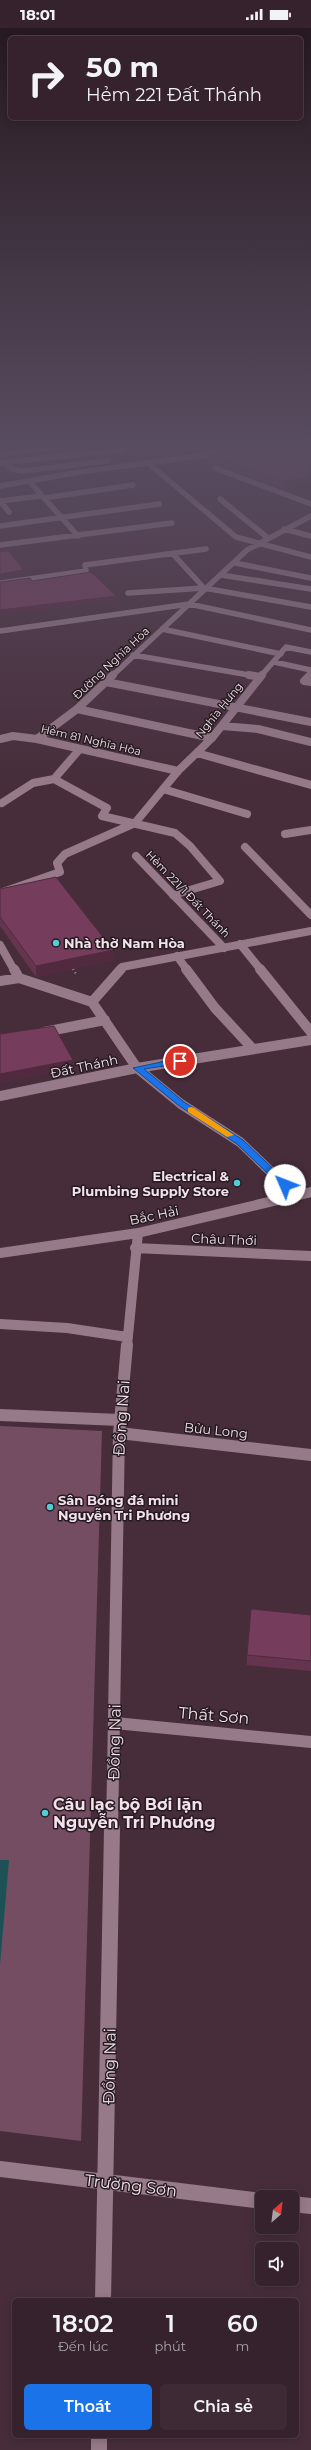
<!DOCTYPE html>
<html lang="vi">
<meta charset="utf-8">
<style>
:root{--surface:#35222c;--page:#3d2a34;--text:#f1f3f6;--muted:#aaa4a9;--line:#4f3f48;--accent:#1a73e8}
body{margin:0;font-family:Montserrat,sans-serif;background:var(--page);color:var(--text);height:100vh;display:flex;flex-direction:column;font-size:15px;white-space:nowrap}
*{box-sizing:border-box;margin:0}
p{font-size:13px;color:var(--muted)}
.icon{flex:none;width:22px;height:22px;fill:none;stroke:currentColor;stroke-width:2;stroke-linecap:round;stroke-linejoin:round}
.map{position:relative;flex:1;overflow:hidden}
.drawer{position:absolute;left:12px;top:2270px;width:287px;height:140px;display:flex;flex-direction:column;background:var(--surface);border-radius:6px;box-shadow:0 2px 10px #0003,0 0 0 1px var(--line)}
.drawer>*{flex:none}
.top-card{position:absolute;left:8px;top:8px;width:295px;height:84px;border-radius:6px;box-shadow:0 2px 10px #0003,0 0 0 1px var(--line);background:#35222c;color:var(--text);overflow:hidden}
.needle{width:26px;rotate:28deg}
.tools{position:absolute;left:255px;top:2162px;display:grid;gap:8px}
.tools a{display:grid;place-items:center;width:44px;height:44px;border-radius:6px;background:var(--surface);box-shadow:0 2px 10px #0003,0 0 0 1px var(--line);font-size:20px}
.pin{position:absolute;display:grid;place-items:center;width:34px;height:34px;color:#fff;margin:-17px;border:2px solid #fff;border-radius:50%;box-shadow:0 1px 4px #0007}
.me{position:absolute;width:44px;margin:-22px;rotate:314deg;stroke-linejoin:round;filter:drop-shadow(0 0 3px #0008)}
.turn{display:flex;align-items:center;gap:14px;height:84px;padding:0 12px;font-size:18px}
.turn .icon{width:52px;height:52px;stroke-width:2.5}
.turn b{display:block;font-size:28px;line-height:34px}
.eta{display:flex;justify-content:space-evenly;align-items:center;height:68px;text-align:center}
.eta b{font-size:24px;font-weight:600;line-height:28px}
.button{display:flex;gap:8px;margin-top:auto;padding:8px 12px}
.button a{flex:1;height:46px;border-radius:6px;background:var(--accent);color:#fff;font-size:16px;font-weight:600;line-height:46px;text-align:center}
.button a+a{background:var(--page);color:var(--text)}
.status{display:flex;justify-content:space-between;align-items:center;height:28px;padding:0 20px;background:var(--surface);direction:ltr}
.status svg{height:11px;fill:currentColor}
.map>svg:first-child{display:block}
.green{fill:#754d62}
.water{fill:#1e5156}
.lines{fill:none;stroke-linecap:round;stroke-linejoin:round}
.path{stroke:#9c8791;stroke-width:2.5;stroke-dasharray:1 3;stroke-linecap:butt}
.minor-far4{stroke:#977a89;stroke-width:5.5}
.minor-far3{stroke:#977a89;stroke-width:8}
.minor-far2{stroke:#977a89;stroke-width:10}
.minor-far1{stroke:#977a89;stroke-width:12}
.minor{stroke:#977a89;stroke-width:16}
.wall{fill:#65344f}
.shaded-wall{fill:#522a40}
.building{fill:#753c5c;stroke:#522a40}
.route{fill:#1a73e8;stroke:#114b97}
.slow{fill:#f59e0b}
.poi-dot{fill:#52ccd5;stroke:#251a20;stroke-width:1.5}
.labels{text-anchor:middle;stroke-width:3;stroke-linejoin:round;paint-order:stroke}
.far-street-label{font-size:11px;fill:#f3e2ea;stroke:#251a20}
.poi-label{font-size:13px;font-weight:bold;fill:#f3e2ea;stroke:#251a20;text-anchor:start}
.street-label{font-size:13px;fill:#f3e2ea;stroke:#251a20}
.near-street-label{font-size:16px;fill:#f3e2ea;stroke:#251a20}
.near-poi-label{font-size:16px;font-weight:bold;fill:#f3e2ea;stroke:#251a20;text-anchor:start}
</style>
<div class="status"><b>18:01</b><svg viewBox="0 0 49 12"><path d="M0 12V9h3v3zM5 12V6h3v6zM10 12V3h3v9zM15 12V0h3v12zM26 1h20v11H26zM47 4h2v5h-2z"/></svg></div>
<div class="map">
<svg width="311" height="2422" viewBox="0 0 311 2422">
<rect width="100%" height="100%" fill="#472d3a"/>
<path class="green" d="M0,1398L102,1403L81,2113L0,2103Z"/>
<path class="water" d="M0,1832H9L0,1937Z"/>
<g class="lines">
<path class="path" d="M73,941L76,946"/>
<path class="minor-far4" d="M99,425L124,422
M0,426L57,419
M6,434L11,441L23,443L108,433
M0,435L98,424
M148,435L236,509L311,529
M215,440L311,476
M29,453L78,508
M0,458L80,444L222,425
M44,470L133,457
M220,471L268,510
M0,473L41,468
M0,473L9,484
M0,498L159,476
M284,501L311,508
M0,517L172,495
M173,526L204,560
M235,535L311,550
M221,547L311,561
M0,555L86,543L85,537L206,521
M128,565L204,560L311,579
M162,601L281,626
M0,603L189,576L311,602
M133,627L255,648
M274,634L311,642
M112,648L247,522L311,488
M261,648L286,619L311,624
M309,648L311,646"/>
<path class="minor-far3" d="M249,647L260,649
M310,647L304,653L311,654
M106,654L311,694
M77,681L212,710
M222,698L258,701L311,714
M0,711L13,708L37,711L178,743
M37,711L77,681L113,647
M79,722L54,751L107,780L102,788L175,805L190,818L220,853L173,867
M197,725L311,757
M163,761L247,786
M2,775L33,755L54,751
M285,806L311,802
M245,819L311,887
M136,828L224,920
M0,865L60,844L57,835L65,826L135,795L178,743L212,710L262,647
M240,916L261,942
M0,917L14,942
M177,928L187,942
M120,942L122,939L311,903"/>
<path class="minor-far2" d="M14,941L19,950L92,974L137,1040L311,1012
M186,941L215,980L253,1021
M260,941L311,1004
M0,953L19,950
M92,974L121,941
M44,1004L105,992
M0,1068L137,1040L181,1076L240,1114L296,1168
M135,1220L311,1228
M0,1225L138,1205L311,1164
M0,1296L67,1300L127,1309
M127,1318L138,1205"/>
<path class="minor-far1" d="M0,1387L120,1392
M119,1405L311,1427
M115,1695L311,1714
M112,1802L119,1405L127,1317"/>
<path class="minor" d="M0,2141L262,2173
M292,2176L311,2178
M103,2272L112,1801
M99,2408V2422"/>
</g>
<path class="wall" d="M311,419L285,462L208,434V427Z
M0,861L113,922V932L36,949L0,898Z
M311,1587V1643L247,1637V1627Z"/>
<path class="shaded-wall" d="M311,446V454L285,462V454Z
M24,542V547L0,551V546Z
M116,568V573L0,588V582Z
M113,922V932L36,949V938Z
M73,1032V1041L0,1055V1046Z"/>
<path class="building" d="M255,419H311V446L285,454L208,427Z
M0,523H8L24,542L0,546Z
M91,544L116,568L0,582V554L30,550L32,553Z
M56,849L113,922L36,938L0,889V861Z
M54,998L73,1032L0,1046V1006Z
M251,1581L311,1587V1633L247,1627Z"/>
<linearGradient id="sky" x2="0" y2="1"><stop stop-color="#271920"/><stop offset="0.55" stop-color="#584c60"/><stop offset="1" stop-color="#584c60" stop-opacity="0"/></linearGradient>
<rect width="311" height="758" fill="url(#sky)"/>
<path class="route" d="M180,1030L185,1033L183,1035L144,1041L184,1074L243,1112L288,1155V1159H282L237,1116L178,1077L133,1040Z"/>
<path class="slow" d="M191,1079L194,1080L234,1107L227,1109L188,1084V1080Z"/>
<g class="poi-dot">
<circle cx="56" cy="915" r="4"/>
<circle cx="237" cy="1155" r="4"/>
<circle cx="50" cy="1479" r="4"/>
<circle cx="45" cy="1785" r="4"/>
</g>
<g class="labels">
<g class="far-street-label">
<text transform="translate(111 635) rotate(-43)" y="4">Đường Nghĩa Hòa</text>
<text transform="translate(219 682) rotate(-51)" y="4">Nghĩa Hưng</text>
<text transform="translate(91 712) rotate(13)" y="4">Hẻm 81 Nghĩa Hòa</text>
<text transform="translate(188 866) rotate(46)" y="4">Hẻm 221/1 Đất Thánh</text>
</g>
<g class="poi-label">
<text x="64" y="920">Nhà thờ Nam Hòa</text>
<text x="229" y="1153" text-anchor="end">Electrical &amp;<tspan x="229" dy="15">Plumbing Supply Store</tspan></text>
<text x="58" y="1477">Sân Bóng đá mini<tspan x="58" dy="15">Nguyễn Tri Phương</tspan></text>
</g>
<g class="street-label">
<text transform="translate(84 1038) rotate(-12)" y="5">Đất Thánh</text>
<text transform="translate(154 1187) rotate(-12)" y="5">Bắc Hải</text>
<text transform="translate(224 1211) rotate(2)" y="5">Châu Thới</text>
<text transform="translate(216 1402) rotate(6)" y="5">Bửu Long</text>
</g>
<g class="near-street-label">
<text transform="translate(121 1390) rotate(-86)" y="6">Đồng Nai</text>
<text transform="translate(214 1687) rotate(5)" y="6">Thất Sơn</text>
<text transform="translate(114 1714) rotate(-89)" y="6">Đồng Nai</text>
<text transform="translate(109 2038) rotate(-89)" y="6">Đồng Nai</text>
<text transform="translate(131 2157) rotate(7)" y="6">Trường Sơn</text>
</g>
<g class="near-poi-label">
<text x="53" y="1782">Câu lạc bộ Bơi lặn<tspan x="53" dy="18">Nguyễn Tri Phương</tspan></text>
</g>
</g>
</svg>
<div class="tools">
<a><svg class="needle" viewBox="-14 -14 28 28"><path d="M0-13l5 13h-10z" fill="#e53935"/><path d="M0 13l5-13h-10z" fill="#aaa4a9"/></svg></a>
<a><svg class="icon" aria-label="sound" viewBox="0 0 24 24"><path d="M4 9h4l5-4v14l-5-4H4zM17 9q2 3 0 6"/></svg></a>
</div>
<div class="pin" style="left:180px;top:1033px;background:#d93025"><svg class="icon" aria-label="arrive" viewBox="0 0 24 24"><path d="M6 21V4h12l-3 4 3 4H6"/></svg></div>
<svg class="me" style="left:285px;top:1157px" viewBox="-20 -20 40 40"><circle r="19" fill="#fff"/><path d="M0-13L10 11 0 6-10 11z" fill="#1a73e8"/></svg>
<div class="top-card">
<div class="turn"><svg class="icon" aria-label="right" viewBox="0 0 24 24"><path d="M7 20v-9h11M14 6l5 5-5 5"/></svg><div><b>50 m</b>Hẻm 221 Đất Thánh</div></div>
</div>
<section class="drawer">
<div class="eta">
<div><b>18:02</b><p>Đến lúc</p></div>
<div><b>1</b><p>phút</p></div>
<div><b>60</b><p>m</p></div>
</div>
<div class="button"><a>Thoát</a><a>Chia sẻ</a></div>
</section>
</div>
